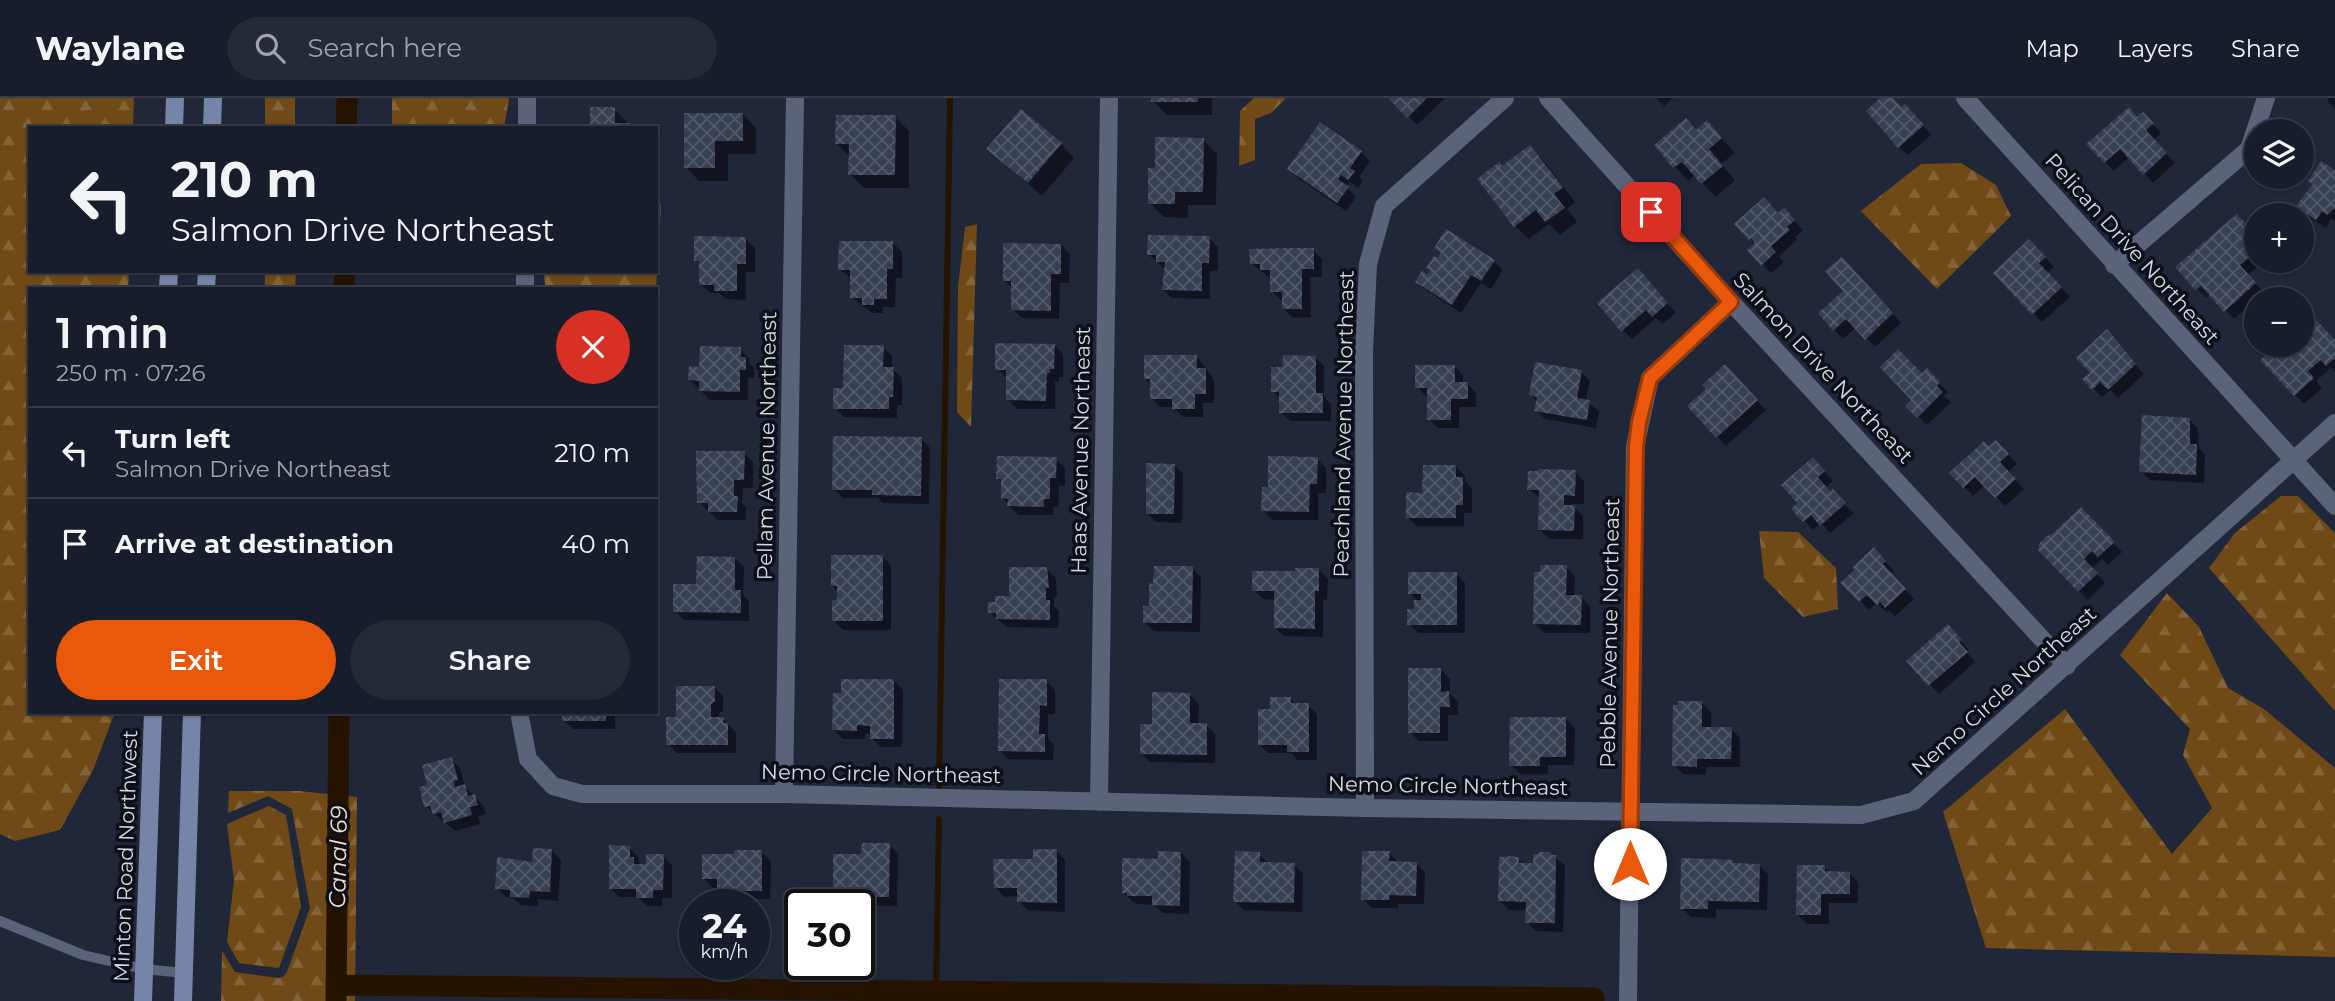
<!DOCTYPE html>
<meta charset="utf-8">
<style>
:root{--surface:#181d2b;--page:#252a37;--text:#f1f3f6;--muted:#9fa2a9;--line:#363b47;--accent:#ea580c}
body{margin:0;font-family:Montserrat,sans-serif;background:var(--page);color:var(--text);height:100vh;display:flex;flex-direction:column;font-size:26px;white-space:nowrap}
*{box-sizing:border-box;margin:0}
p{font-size:23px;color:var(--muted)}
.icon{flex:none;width:38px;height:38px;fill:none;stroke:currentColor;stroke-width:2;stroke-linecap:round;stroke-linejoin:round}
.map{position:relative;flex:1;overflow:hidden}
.panel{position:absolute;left:28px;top:189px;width:630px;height:427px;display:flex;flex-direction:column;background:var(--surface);border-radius:0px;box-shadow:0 2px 5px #0004,0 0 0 2px var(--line)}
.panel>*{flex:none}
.hud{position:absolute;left:28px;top:28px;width:630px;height:147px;border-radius:0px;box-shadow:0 2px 5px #0004,0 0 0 2px var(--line);background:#181d2b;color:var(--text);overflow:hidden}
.buttons{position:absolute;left:2244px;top:21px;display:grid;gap:14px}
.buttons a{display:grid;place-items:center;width:70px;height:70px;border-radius:50%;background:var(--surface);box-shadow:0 2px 5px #0004,0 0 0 2px var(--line);font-size:35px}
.speed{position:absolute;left:679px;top:791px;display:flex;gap:14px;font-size:35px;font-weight:700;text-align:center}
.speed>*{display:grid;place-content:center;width:91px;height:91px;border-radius:50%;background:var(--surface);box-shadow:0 2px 5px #0004,0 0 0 2px var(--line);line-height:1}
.speed small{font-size:18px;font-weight:400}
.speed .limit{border:4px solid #111;border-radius:10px;background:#fff;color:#111}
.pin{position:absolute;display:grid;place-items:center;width:60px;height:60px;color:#fff;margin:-30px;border-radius:14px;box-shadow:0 4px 10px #0006}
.me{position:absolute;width:77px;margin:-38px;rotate:0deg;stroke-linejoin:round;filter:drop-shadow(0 0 5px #0008)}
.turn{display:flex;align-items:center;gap:24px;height:147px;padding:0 28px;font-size:32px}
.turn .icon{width:91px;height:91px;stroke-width:2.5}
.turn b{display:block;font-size:49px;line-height:60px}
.round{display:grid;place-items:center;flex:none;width:74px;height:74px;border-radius:37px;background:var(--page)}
.head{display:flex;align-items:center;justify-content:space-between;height:119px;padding:0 28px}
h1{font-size:42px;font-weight:600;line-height:52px}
.primary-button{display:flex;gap:14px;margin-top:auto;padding:14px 28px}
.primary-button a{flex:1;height:80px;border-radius:42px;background:var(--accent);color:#fff;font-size:28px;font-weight:600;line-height:80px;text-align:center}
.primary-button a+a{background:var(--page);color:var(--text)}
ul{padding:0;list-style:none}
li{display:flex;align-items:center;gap:21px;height:91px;padding:0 28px;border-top:2px solid var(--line)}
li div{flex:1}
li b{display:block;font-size:26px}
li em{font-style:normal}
header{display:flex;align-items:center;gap:42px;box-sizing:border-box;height:98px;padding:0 35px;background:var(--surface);border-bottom:2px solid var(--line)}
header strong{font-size:33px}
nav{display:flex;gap:38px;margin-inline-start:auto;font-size:24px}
.search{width:490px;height:63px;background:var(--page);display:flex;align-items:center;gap:18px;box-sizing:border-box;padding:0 24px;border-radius:38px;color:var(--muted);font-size:26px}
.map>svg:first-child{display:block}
.forest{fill:url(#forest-firs)}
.shadow{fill:#0007}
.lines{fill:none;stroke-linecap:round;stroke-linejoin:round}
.stream{stroke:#251300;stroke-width:6}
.canal{stroke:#251300;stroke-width:21}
.building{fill:url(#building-cross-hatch)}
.service{stroke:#5a6379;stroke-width:10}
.minor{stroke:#5a6379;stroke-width:18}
.secondary{stroke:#7684a7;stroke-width:18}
.route-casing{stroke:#983908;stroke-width:18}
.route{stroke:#ea580c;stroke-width:12}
.labels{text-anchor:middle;stroke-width:7;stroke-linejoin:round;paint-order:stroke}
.street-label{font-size:21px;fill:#d5dae5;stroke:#0d1018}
.water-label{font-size:23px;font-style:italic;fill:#f7dfc4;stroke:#0d1018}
</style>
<header>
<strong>Waylane</strong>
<div class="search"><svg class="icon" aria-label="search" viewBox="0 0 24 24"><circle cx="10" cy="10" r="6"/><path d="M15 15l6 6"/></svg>Search here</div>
<nav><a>Map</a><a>Layers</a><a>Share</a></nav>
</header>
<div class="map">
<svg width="2335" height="903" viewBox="0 0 2335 903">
<defs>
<pattern id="forest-firs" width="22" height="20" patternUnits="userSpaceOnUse" patternTransform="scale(1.75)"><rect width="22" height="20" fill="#6f4a17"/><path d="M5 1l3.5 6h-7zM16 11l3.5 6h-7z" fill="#836439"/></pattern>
<pattern id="building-cross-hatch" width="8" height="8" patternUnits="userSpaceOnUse" patternTransform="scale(1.75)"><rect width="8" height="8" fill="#373f52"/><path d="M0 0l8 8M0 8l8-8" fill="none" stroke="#535a6b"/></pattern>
</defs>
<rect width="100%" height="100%" fill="#202739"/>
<path class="forest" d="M0,0H134L133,30H30V173H129L128,191H30V614H115L93,672L60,732L15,743L0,736Z
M265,0H295V30H265Z
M392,0H509L504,30H392Z
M1254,0H1286L1271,15L1255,21V62L1239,68L1240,13Z
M1961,65L1996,87L2011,118L1937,191L1861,113L1921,66Z
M656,107H661L656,191H546L543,173H656Z
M977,126L971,329L957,314L958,189L965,129Z
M265,173H296L295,191H265Z
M2281,398H2298L2335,435V613L2209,470L2235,435Z
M1759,433L1798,434L1836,470L1838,511L1803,519L1764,480Z
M2167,495L2199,529L2228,590L2264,611L2335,670V859L1986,850L1943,714L2065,611L2172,756L2212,710L2183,657L2190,631L2120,557Z
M229,693H299L357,699L355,903H221L222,853L235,874L278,880L283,879L287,874L310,810L292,711L268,698L228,715Z
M269,708L286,717L301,809L279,870L239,865L227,844L234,782L227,726Z"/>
<path class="shadow" d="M1153,0H1212V17H1167L1153,3Z
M1392,0H1445L1417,27L1391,1Z
M1656,0H1673L1664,8Z
M1883,0H1891L1902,11L1914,17L1931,37L1908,57L1899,49Z
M2328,0H2335V11L2328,4Z
M614,11L633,30H592Z
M743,16L756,30V56H728V83H699L686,69Z
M2143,16L2161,35L2154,42L2175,65L2153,85L2129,59L2114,73L2105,64Z
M895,19L909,33V90H864L850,76V59L837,46Z
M1707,25L1735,55L1721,66L1735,82L1716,99L1695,77L1688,83L1656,47L1696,33Z
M1203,42L1217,56L1216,107H1188V120L1164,119L1150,105L1157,72Z
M1061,46L1074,60L1042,98L989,51Z
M1530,49L1544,63L1575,104L1567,111L1577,124L1560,137L1549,126L1529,141L1515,128L1502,70Z
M1361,54L1370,63L1359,79L1363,83L1358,90L1350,84L1347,89L1356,99L1346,113L1298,80L1289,71Z
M2335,74V123L2331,121L2326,130L2307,118L2298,109Z
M1784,111L1803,132L1795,139L1797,142L1779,158L1784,164L1771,175L1749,153L1756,147L1736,126L1778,117Z
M2256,139V163H2264L2248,177L2264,195L2234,221L2211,196L2206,200L2178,169Z
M1209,140L1218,149V173H1210V201L1172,200L1163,192L1166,172L1149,157Z
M746,141L755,150V174H746V202L725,201L719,195H710L700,186L701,167L696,162Z
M2029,143L2054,169L2047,175L2070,199L2042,224L1996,175Z
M893,145L902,154V180H896L895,209H883V215H872L852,199V181L840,172Z
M1061,147L1070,156L1069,185H1060L1059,221L1022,220L1013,211V191L1004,182Z
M1313,152L1322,161V179H1310L1311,219L1293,220L1284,211V202H1281L1272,193L1271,181L1251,165Z
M1438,163H1494L1503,172L1491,191L1481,185L1461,215L1426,192L1417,184L1427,179Z
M1851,170L1901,225L1875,249L1856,229L1843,241L1820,216L1845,193Z
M1647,181L1676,215L1662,226L1656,220L1632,241L1623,232Z
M2107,234L2144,276L2118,300L2110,292L2102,299L2093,290L2092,275Z
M2335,244V274L2331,270L2316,283L2322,290L2304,306L2263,262L2279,247Z
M1054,247L1063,256V279H1059V284L1055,283V311H1017L1008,301V281L997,271Z
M883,249L892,258V271L902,280V307H897V320L844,319L835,310L845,292Z
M740,251L749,260V264L754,270V280H748V302H710L690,282Z
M1197,259L1214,281V305H1203V319H1183L1173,309H1160L1151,300V287L1145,281Z
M1315,259L1324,268V298L1331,306V323H1290L1281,314V302L1273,293L1284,270Z
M1454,268L1463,277V286H1467L1476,295V309H1459V330H1438L1429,321V298H1426L1417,289Z
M1927,273L1948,294L1944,298L1951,304L1927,327L1908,308L1914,302L1922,277Z
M1581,274L1590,283L1586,303L1599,313L1596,330L1545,321L1536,312L1538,304L1531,297Z
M1734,277L1766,312L1726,348L1689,308Z
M2189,321L2198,331L2199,350L2205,357L2204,385L2150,382L2141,373Z
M921,341L930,350L929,406L883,405L878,400H843L834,391Z
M1996,344L2017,366L2008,374L2024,391L2005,408L1985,387L1973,398L1951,375Z
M744,355L753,364V390H743L742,405L746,409V422H718L699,404Z
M1056,361L1065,370V388H1059L1058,409H1053V417H1018L1002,400L1003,385L998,381Z
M1317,361L1326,370V395H1318V422H1272L1263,412L1270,391Z
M1174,367L1183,376L1182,425L1156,424L1147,415Z
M1456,369L1465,378V383L1472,390V415H1464V428H1417L1408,419L1424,397Z
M1821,370L1833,383L1826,389L1854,415L1830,435L1821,425L1813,432L1794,411Z
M1575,374L1584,383V406H1571L1583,418V441H1549L1540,432L1541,401L1529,391Z
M2081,411L2122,454L2108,467L2102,461L2092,471L2105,485L2088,502L2039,451Z
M1874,452L1894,473L1891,476L1914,501L1895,518L1889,512L1887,515L1877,505L1869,512L1843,485Z
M882,458L891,467V532H843L834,523L838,494L832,488Z
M734,460L744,469L743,497L749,503V523L684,522L675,513L698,488Z
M1566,469L1575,478L1574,499H1581L1590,508V535H1544L1535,525Z
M1192,470L1201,479L1200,534L1154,533L1144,524L1151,509Z
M1047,471L1056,480L1057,499H1054V508L1059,513L1058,530L1007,529L989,514Z
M1319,472L1328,481L1327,502L1323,501V539L1284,538L1275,529L1276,502L1263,501L1254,492Z
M1456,476L1465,485V535H1418L1409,526L1418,504L1410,495Z
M1956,538L1969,552L1967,554L1975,564L1939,596L1908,563Z
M1441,572L1450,581V596L1458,604V617H1448V643H1419L1410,634Z
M894,583L903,592L902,649H881L872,640V636H865V641H843L834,632Z
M1046,583L1055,592V616H1048V641L1054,647L1053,662L1008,661L999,652Z
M714,589L723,598V613L719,615V620H723L736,635V655H677L668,646L678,620Z
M1190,597L1199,606L1198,627H1206L1215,636V665L1150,664L1141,655L1153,628Z
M1290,601L1297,607H1308L1317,616V662H1297L1291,655H1268L1259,646L1272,613Z
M1702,605L1711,614V631H1731L1740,640V669H1706V677L1683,676L1674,667Z
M412,614H483V616L415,617Z
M564,614H615V631H573L564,622Z
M1566,621L1575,630L1574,667H1548V676H1520L1511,667Z
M451,661L460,670L465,689L483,707L486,716L478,718L480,726L455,733L426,708L429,689Z
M889,747L898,756L897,808L870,807L864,801H844L835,791Z
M629,750L638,759L640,768H648L663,758L672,767V800H662V808H647L638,799H619L610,790Z
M1056,752L1065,762V814L1028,812L1019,803V798L1004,799L995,789L1035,763Z
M552,753L561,762L558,803L538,801V808L521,807L513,800L506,799L497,790Z
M761,754L771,763L770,801H728L719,790H713L704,781L736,758Z
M1181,755L1190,764L1189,816L1163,815L1154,807L1138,806L1133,804L1124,795Z
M1389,755L1398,764L1416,765L1425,774L1424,806H1398V810H1372L1363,801Z
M1259,756L1268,765L1294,767L1303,776L1302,814L1244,812L1235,803Z
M1550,756L1565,767L1563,834L1536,833L1527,824V812H1509L1500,803L1518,761L1524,767H1535Z
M1732,763L1735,767H1759L1768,776L1767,812L1716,811V820L1691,819L1682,810Z
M1824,769L1831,775H1849L1858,784V805H1829V826H1807L1798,817Z"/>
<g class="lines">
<path class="stream" d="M939,689L950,0
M936,893L939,721"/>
<path class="canal" d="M346,30L347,0
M344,191L345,173
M336,887L1594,900
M336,903L339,614"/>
</g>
<path class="building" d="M1151,0H1198V4H1151Z
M1390,0H1427L1407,20L1389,1Z
M1880,0H1893L1901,9L1905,6L1924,27L1898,50L1866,13Z
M590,9H615V25H630V30H590Z
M2129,9L2137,19L2143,14L2154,25L2146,32L2167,55L2143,77L2120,51L2104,65L2086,46Z
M1021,11L1062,45L1028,85L986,51Z
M684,15H743V43H715V70H684Z
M836,17H896L895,77H848L849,46H835Z
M1686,20L1696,32L1707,22L1722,40L1709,51L1723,68L1701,86L1682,64L1673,70L1654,47Z
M1320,24L1362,53L1350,70L1355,73L1348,82L1341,77L1338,81L1349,89L1337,105L1287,71Z
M1155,39L1204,40L1203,94H1175V106H1148V70H1155Z
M1530,47L1563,89L1554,96L1565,110L1545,124L1536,112L1514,129L1477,81L1499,64L1502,68Z
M2321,63L2335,72V110L2327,117L2322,113L2316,122L2295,109L2313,86L2308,83Z
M1764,99L1778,115L1784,109L1795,122L1787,129L1790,132L1771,148L1776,154L1761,168L1747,152L1755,145L1751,140L1749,142L1734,126Z
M2237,116L2256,138V153L2240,167L2256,185L2224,214L2201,188L2195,192L2175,169Z
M1446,131L1495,162L1481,183L1471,177L1452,207L1415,184L1422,173L1427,176L1430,172L1426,170L1434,158L1438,160L1441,155L1434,150Z
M1148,137L1210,138L1209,165H1202V193L1162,192L1165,164H1156V157H1147Z
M694,138L746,139V166H737V193H714V187H699V163H694Z
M2029,141L2046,159L2039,165L2062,189L2032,217L1993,175Z
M839,143H893V171H887V201H874V207H862V200H850V172H838Z
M1003,145L1061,146V176H1051V213L1011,212V183H1003Z
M1290,150H1314V171H1302V211H1282V194H1270V172H1260V166H1250L1249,151Z
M1842,159L1893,215L1865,242L1846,221L1833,233L1818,215L1843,193L1825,173Z
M1638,170L1668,205L1652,219L1646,212L1621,234L1597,205Z
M2310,215L2335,242V260L2326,268L2321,262L2308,273L2314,280L2294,298L2260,262L2277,247H2301V224Z
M2107,231L2136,266L2108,292L2100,284L2092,292L2082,281L2090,275L2076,260Z
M995,245L1055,246L1054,271H1050V275H1047L1046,303L1006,302V272H995Z
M844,247H884L883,269H894L893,299H889V311H833V290H843Z
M700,248L741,249V259H746V272H740V294L699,293V283L688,282L689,268L699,269Z
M1898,251L1922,275L1927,270L1940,284L1937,288L1943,294L1917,320L1905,308L1911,302L1880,269Z
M1144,257H1197V270H1206V296H1195V311H1172V301H1150V281H1144Z
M1283,257L1316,258V295H1323V315H1279V294H1271V269H1282Z
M1535,264L1582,272L1577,300L1590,302L1587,322L1534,313L1537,299L1529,297Z
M1725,266L1758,302L1716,340L1687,308L1706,291L1702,287Z
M1415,267H1455V284H1468V301H1451V322H1427V290H1415Z
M2142,317L2190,320V346H2197L2196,377L2139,374Z
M833,338L922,339L921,398L872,397V392H832Z
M1996,342L2009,356L2000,364L2016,381L1995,400L1975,379L1963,390L1949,375L1984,343L1989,348Z
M696,353H745L744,382H734V398H738L737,414H708V405H697Z
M997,358L1057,359L1056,380H1050V401H1044V409L1007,408L1008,401L1001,400V381H996Z
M1268,358L1318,359L1317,386H1310L1309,414L1261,413L1262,389H1268Z
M1813,359L1825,373L1818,379L1830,393L1833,391L1846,405L1820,428L1811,417L1803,424L1791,411L1797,405L1781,387Z
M1146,365L1175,366L1174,416H1146Z
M1423,367H1456V379H1463V407H1456V420H1406V394L1422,395Z
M1538,371L1576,372L1575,398L1564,397V407H1575L1574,433L1538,432L1539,392H1527L1528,373H1538Z
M2081,409L2115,444L2098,459L2092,453L2084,461L2098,475L2078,494L2038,452L2039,446L2046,438L2051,437Z
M1874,449L1886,463L1883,466L1906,491L1885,510L1880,504L1877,507L1867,497L1859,504L1840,485L1855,471L1852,470Z
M831,457H883V523H832V502H837V488H831Z
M697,458L735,459V492H741V515L673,514V486H696Z
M1540,467H1567L1566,497H1582L1581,527L1533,526L1534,474H1540Z
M1154,468H1193L1192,525H1143V508H1149V485L1153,486Z
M1009,469H1047L1049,490H1046V502H1050V522L996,521V515H988V504H995V498H1009Z
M1295,470H1319V493H1315V531L1274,530V493H1252V473H1295Z
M1408,474H1457V527H1407V511H1414V502H1421V496H1408Z
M1948,526L1962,542L1959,544L1968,554L1928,588L1906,563Z
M1408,570H1441V594L1449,593L1450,609H1440V635H1408Z
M841,581H894V641H870V628L857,627V633L832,632L833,595H841Z
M999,581H1047V608L1040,607L1039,636H1045V654L998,653Z
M676,588H715V603L711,606V619H724L723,625H728V647H666V619H676Z
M1152,594L1190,595V625H1207V657L1140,656V626H1152Z
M1270,599H1291V605H1309V654H1287V647H1258V611H1270Z
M1678,603H1702V629H1732L1731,661H1697V669L1672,668L1673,607H1678Z
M562,614H606V623H562Z
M1510,619H1566V659H1540V668H1509Z
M452,659L458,682L454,683L455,689L465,686L468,698L475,696L478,707L470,709L472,717L444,725L441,714L433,716L430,708L424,709L419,689L427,687L422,667Z
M862,745H890L889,799H860V792H833V756H861Z
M609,747L630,748V759H634V766H646V756H664L663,792H653V800H636V791H609Z
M533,750L552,751L550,794L530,793L529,800L510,799V792L495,791L497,759L532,764Z
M1033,751H1057V805L1017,804V790H994L993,761H1033Z
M734,752H762V793H717V781H702V756H734Z
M1158,753L1181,754L1180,808L1152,807V798H1127V795H1122V760L1158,761Z
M1235,753L1260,754V764L1295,765L1294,805L1233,804Z
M1362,753H1390L1389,763L1417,764L1416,798L1390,797L1389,802H1361Z
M1539,754H1551V757H1556L1555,825H1525L1526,804L1498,803L1499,759L1514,758V759H1519V765H1533V756H1539Z
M1681,760L1733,762V765L1760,766L1759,804L1708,803V811H1680Z
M1797,767H1825V773L1850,774V796H1821V817H1796Z"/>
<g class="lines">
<path class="service" d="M0,823L83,857L144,871L184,875"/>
<path class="minor" d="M1548,0L1731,204L2067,568
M1965,0L2335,408
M527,30V0
M2114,167L2249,51L2266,0
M525,191V173
M519,614L528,661L553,688L582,696H784L1365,710L1861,717L1914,703L2335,325
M784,696L795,0
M1099,704L1109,0
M1365,710L1364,253L1368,166L1384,108L1505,0
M1628,903L1635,349L1650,280L1731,204"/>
<path class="secondary" d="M174,30L175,0
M212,30L213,0
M168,191L169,173
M206,191L207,173
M143,903L153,614
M183,903L192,614"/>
</g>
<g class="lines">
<g class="route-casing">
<path id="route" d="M1630,766L1636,349L1639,324L1650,280L1731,204L1651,114"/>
</g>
<use href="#route" class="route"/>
</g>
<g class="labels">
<g class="street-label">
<text transform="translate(2132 151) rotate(48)" y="7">Pelican Drive Northeast</text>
<text transform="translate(1823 270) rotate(47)" y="7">Salmon Drive Northeast</text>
<text transform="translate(1344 326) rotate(-89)" y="7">Peachland Avenue Northeast</text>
<text transform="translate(767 348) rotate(-89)" y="7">Pellam Avenue Northeast</text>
<text transform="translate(1081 352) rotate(-89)" y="7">Haas Avenue Northeast</text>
<text transform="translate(1610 535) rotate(-89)" y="7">Pebble Avenue Northeast</text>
<text transform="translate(2004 593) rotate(-42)" y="7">Nemo Circle Northeast</text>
<text transform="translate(881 676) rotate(1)" y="7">Nemo Circle Northeast</text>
<text transform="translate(1448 688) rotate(1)" y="7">Nemo Circle Northeast</text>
<text transform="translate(126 758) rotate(-88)" y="7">Minton Road Northwest</text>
</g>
<g class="water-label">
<text transform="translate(338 759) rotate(-89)" y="8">Canal 69</text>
</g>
</g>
</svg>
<div class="buttons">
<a><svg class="icon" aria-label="layers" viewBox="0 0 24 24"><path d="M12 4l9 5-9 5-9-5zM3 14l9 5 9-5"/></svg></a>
<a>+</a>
<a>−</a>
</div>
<div class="speed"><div>24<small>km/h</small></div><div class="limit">30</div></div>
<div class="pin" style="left:1651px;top:114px;background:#d93025"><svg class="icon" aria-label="arrive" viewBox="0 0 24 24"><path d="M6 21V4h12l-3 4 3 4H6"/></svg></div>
<svg class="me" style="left:1630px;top:766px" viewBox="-20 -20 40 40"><circle r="19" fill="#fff"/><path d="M0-13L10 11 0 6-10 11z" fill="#ea580c"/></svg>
<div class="hud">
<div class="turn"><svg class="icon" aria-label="left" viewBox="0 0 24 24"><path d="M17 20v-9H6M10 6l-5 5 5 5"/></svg><div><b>210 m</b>Salmon Drive Northeast</div></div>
</div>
<section class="panel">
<div class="head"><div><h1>1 min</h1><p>250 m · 07:26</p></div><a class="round" style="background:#d93025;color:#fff"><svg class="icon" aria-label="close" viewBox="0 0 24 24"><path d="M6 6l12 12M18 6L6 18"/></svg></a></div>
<ul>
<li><svg class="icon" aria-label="left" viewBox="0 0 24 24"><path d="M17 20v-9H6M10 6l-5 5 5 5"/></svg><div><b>Turn left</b><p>Salmon Drive Northeast</p></div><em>210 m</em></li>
<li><svg class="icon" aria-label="arrive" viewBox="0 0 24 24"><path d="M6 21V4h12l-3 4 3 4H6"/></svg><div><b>Arrive at destination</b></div><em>40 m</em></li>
</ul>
<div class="primary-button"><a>Exit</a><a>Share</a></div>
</section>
</div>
